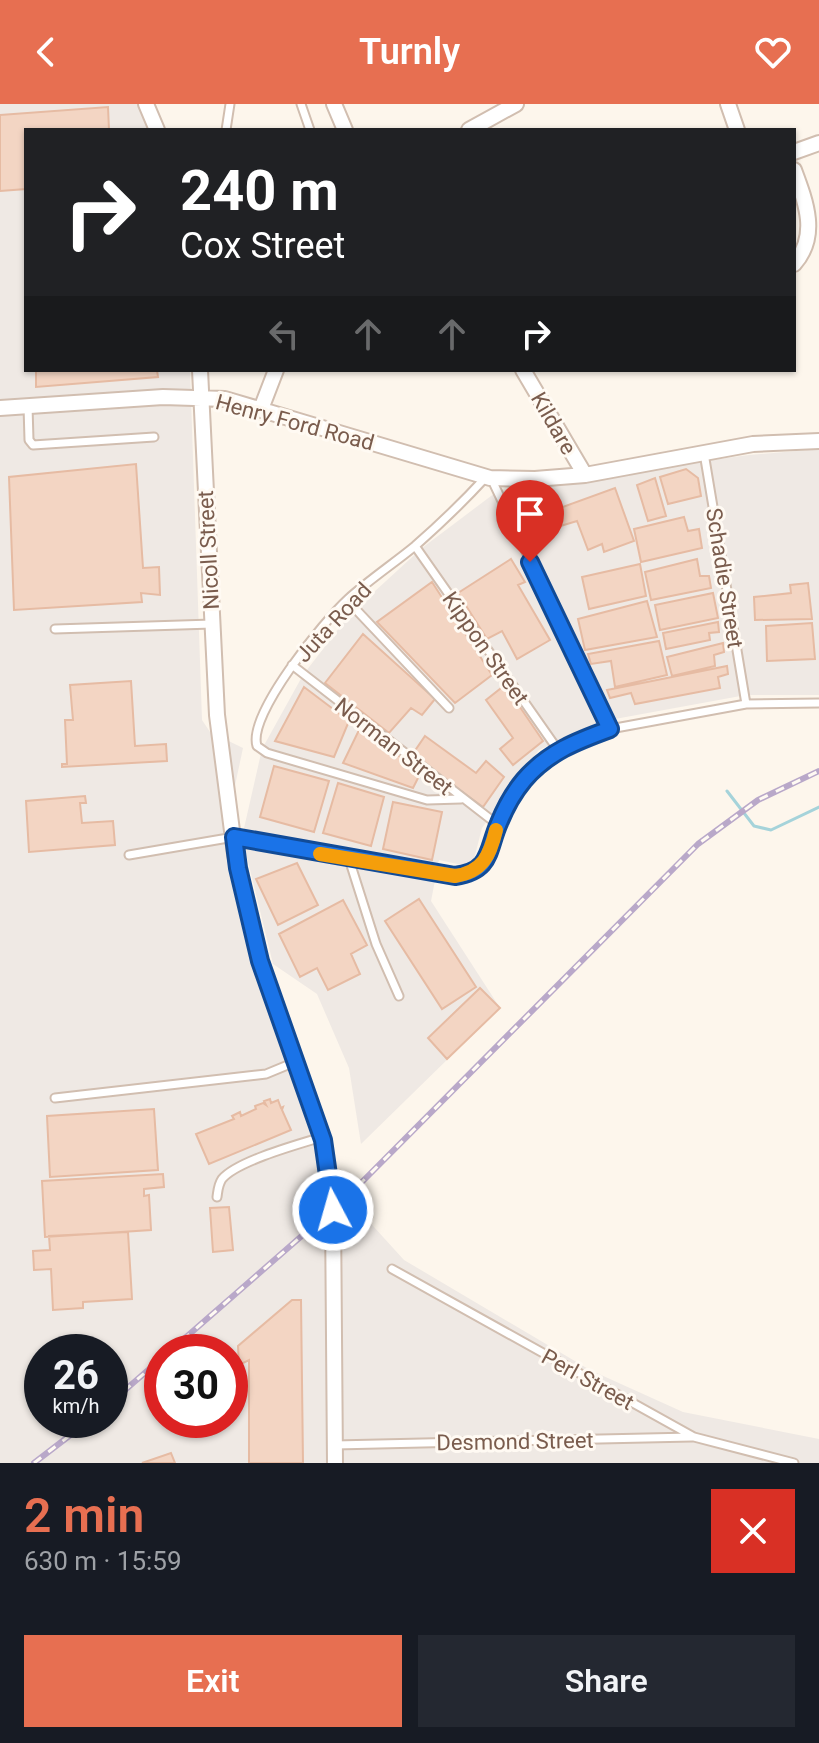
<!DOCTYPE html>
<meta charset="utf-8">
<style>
:root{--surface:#171b24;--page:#242831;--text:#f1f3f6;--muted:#9ea1a6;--accent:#e76f51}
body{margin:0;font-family:Roboto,sans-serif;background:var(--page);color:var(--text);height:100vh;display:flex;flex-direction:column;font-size:30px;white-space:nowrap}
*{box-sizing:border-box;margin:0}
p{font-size:26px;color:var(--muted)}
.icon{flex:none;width:44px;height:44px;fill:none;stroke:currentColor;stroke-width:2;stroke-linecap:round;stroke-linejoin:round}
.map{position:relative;height:1359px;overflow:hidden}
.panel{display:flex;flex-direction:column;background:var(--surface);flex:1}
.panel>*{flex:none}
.hud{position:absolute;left:24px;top:24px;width:772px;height:244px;border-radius:0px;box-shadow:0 2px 6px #0004;background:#202124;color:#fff;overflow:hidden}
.speed{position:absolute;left:24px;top:1230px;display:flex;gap:16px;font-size:40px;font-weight:700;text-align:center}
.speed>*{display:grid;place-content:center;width:104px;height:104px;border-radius:50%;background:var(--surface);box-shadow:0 2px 6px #0004;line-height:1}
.speed small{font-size:20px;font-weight:400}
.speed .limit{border:12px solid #d22;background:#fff;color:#111}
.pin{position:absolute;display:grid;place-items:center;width:68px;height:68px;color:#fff;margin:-82px -34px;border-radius:50% 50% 50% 0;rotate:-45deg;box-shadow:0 0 8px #0007}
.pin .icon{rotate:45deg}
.me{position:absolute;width:88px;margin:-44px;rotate:354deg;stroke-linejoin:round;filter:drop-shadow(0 0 6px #0008)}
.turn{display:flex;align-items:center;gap:28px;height:168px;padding:0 24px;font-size:36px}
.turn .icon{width:104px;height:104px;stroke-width:2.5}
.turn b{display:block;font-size:56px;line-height:68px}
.lanes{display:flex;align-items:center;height:76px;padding:0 24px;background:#0003;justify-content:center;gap:40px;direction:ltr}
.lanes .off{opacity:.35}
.round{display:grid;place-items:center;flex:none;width:84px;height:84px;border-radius:0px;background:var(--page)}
.overview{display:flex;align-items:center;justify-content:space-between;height:136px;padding:0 24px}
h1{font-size:48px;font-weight:600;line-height:60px;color:var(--accent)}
.cta{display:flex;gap:16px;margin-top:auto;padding:16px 24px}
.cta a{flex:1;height:92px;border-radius:0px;background:var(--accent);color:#fff;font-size:32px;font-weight:600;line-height:92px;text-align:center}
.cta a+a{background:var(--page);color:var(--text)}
header{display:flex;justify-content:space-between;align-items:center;height:104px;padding:0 24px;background:var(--accent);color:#fff;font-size:36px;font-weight:600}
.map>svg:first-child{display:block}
.industrial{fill:#efe9e4;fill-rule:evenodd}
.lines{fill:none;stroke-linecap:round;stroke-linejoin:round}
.stream{stroke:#a5d3da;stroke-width:3}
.building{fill:#f3d5c3;stroke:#e6bba3;stroke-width:2}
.service-casing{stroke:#d1beb0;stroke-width:11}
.minor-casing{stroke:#d1beb0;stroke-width:18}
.service{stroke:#fff;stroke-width:7}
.minor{stroke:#fff;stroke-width:14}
.rail-casing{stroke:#b9a8c9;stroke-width:6}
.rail{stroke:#fffaf3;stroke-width:3;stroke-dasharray:9;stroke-linecap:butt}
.route-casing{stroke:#114b97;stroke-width:20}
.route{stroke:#1a73e8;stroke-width:14}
.slow{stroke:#f59e0b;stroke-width:14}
.labels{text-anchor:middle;stroke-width:6;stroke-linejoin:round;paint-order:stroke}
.street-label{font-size:22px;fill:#7a5c4d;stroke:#fffaf3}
</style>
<header><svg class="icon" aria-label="back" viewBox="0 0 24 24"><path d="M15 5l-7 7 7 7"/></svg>Turnly<svg class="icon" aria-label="heart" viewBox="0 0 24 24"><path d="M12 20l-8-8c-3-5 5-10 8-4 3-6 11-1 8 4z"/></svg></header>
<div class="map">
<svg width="819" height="1359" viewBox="0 0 819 1359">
<rect width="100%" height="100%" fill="#fdf6ec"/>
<path class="industrial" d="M0,0H141L151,26H26V266H190L202,616L210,628L243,644L224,733L256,869L323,1067L404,1156L590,1266L683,1308L819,1335V1359H0ZM42,1248H110V1316H42ZM162,1248H230V1316H162Z
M819,345V591H746L604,617L539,646L482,724L474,755L462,761L439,756L431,797L500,904L361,1040L349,964L317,890L273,860L242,733L262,645L303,571L350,510L422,444L495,389L553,377L749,351Z"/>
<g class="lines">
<path class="stream" d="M727,687L754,722L771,726L819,703"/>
</g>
<path class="building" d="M108,3L109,26H26V85L0,87V11Z
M36,266H157L158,273L36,283Z
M136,360L143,464L159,463L160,491L141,489L142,498L14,506L9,373Z
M686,365L698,374L701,392L668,400L660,373Z
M655,374L666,412L648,417L637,381Z
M615,384L634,437L604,448L602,440L588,446L577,417L554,424L549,408Z
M684,413L688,427L699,425L702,444L641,458L634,425Z
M511,455L525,478L518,481L550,536L517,555L502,527L487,535L458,489Z
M697,455L700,472H709L711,484L651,496L645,468Z
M640,460L646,492L589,505L582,473Z
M432,478L492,571L455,599L377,518Z
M808,479L812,515L755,516L754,493L791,489L790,481Z
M713,489L718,514L660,526L655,501Z
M647,497L657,533L585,546L578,515Z
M718,518L719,528L709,529L710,536L666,545L663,529Z
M812,519L815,555L767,557L766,522Z
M363,530L435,595L422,611L411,604L389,629L325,579Z
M659,537L667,571L615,583L611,557L591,560L588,550Z
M723,539L724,548L714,551L715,562L672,572L667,553Z
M727,562L728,570L718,573L720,584L635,600L631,589L610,594L607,586Z
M131,577L135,642L166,640L167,657L62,663V660H67L65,616H73L70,581Z
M505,581L543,637L513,661L500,645L513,634L486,596Z
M304,583L349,617L334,653L275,637Z
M360,624L421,668L413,684L343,659Z
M425,632L476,669L486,657L504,673L483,703L412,651Z
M274,662L329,677L314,728L260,713Z
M338,679L384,693L371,742L323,729Z
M85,692L86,699H80L82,719L113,717L115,741L29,748L26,697Z
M393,698L442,708L432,756L383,745Z
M297,759L318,801L278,821L256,775Z
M419,795L476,883L442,905L385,817Z
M343,796L367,841L351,850L360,870L328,886L317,864L300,873L279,830Z
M480,884L500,904L447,955L428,934Z
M270,995L271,999L278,996L281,1004L283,1003L282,1006L291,1026L209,1060L196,1030L234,1015L232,1012L240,1008L241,1012L256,1005L255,1002L263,999L266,1001L264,997Z
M154,1005L158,1066L50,1073L47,1012Z
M163,1070L164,1083L144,1085V1092L149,1091L151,1126L45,1133L42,1077Z
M229,1103L233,1146L213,1148L210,1104Z
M128,1128L132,1195L83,1198V1204L53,1206L51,1165L34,1166L33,1147L50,1146L49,1132Z
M292,1196H301L303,1359H249V1256L239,1261L238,1242Z
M171,1349L175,1359H142Z"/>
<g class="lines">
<g class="service-casing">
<path id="service" d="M301,0L310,26
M226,26L230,0
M28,302L29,336L33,341L154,333
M704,349L746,600
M491,374L610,625
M415,442L558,646
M347,496L449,604
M55,525L212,520
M292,561L498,721
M461,695L427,696L267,649L257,642C247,611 324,517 348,495C369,476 393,460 415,442C440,420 463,398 485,374
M129,751L234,733L455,772L475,766L485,758L498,721L523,676L543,657L570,640L610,625L746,600L819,599
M349,755L376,840L399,892
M55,994L266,970L295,958
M217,1093C218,1086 218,1081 222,1075C237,1057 299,1040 322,1033
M392,1165L694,1333L794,1359
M335,1341L692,1333"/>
</g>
<g class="minor-casing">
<path id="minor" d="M146,0L157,26
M334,0L345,26
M728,0L737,26
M469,26L516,0
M794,48L819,39
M794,66C806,98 819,132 794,160
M200,266L217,611L235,750L260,857L323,1036L333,1106L335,1359
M523,266L585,371
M0,304L163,293L225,295L490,374L535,375L585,371L753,340L819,337
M261,305L276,266"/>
</g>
<use href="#service" class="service"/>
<use href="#minor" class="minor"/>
<g class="rail-casing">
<path id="rail" d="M169,1248L352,1088L698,740L758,696L819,667
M110,1299L162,1254
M34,1359L90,1316"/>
</g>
<use href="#rail" class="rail"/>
</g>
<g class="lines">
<g class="route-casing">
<path id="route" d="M333,1106L323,1036L260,857L238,764L234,733L455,772C492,767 487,746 499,719C505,704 514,688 524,676C548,648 577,637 610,625L530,458"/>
</g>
<use href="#route" class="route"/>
<path class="slow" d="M320,750L455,772C483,768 490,751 496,726"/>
</g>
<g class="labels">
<g class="street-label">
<text transform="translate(295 318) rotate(15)" y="8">Henry Ford Road</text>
<text transform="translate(554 319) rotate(60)" y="8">Kildare</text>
<text transform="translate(208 446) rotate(-93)" y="8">Nicoll Street</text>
<text transform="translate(725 474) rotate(81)" y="8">Schadie Street</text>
<text transform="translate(333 518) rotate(-47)" y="8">Juta Road</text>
<text transform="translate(486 544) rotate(55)" y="8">Kippon Street</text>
<text transform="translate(394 642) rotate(38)" y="8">Norman Street</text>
<text transform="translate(588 1275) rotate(29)" y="8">Perl Street</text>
<text transform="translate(515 1337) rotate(-1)" y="8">Desmond Street</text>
</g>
</g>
</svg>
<div class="speed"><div>26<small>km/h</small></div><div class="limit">30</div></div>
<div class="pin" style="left:530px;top:458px;background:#d93025"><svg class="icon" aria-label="arrive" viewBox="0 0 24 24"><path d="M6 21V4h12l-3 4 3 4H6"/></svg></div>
<svg class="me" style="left:333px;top:1106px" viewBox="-20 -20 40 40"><circle r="17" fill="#1a73e8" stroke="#fff" stroke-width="3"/><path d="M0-11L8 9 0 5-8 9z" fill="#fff"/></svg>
<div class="hud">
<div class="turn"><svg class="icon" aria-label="right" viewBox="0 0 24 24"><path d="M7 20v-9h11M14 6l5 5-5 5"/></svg><div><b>240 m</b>Cox Street</div></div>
<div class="lanes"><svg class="icon off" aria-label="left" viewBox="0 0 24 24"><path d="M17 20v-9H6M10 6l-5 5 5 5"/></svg><svg class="icon off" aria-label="ahead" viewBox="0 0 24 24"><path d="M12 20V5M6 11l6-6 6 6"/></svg><svg class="icon off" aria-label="ahead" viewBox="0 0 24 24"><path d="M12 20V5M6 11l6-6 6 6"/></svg><svg class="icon" aria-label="right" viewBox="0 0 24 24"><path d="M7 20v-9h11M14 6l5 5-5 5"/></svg></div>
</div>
</div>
<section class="panel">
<div class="overview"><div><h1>2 min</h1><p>630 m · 15:59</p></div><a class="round" style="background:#d93025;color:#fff"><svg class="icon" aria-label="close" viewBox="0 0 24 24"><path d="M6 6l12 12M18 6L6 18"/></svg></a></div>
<div class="cta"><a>Exit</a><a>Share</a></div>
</section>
